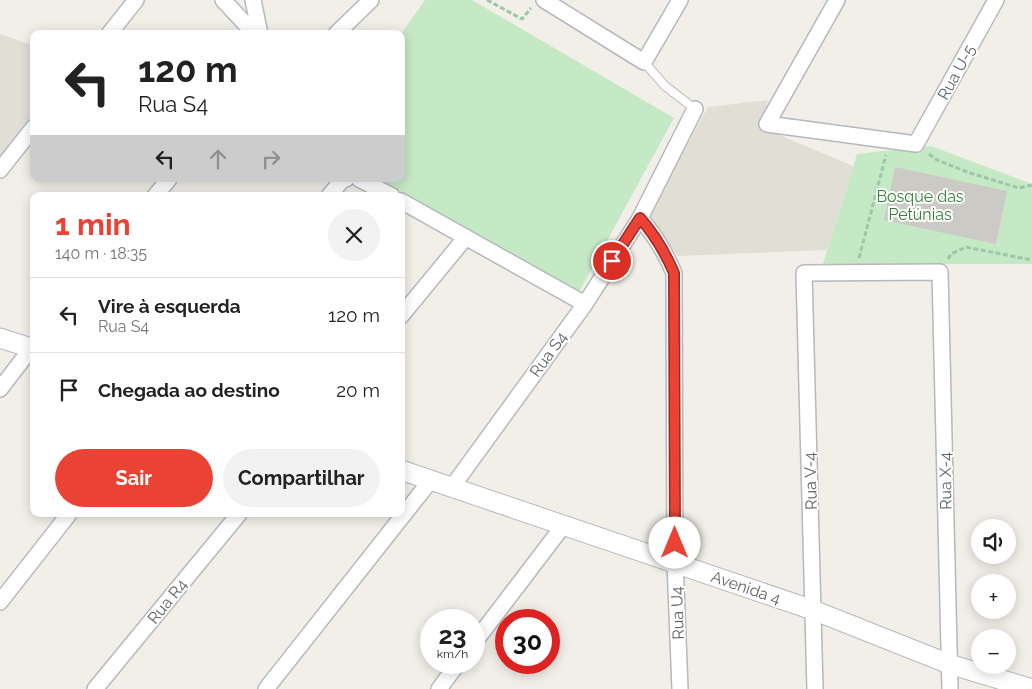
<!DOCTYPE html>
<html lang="pt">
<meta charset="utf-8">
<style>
:root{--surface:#fff;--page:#f2f2f2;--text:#222;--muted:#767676;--line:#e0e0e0;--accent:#ea4335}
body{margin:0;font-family:Raleway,sans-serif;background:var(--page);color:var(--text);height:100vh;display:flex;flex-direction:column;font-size:19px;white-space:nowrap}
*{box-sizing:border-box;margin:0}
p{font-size:16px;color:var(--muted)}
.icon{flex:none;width:28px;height:28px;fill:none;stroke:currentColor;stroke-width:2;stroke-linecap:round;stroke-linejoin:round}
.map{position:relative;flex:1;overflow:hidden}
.sheet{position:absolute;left:30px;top:192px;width:375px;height:325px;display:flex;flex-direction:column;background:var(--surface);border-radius:10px;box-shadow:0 2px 12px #0003}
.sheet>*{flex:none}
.guide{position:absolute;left:30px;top:30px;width:375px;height:152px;border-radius:10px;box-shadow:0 2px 12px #0003;background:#fff;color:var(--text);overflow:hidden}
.fabs{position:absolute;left:971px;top:519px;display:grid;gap:10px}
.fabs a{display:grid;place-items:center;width:45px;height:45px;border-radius:50%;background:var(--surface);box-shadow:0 2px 12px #0003;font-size:25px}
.speed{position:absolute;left:420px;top:609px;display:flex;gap:10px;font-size:25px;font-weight:700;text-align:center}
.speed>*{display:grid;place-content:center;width:65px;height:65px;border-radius:50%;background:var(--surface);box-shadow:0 2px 12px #0003;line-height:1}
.speed small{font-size:12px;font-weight:400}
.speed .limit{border:8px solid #d22;background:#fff;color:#111}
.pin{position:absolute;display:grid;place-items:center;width:42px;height:42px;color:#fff;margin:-21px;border:2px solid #fff;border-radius:50%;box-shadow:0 1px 5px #0007}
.me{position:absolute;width:55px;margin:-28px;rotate:0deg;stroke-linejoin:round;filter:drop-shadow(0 0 4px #0008)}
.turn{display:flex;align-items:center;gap:18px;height:105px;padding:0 25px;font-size:22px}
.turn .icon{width:65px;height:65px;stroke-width:2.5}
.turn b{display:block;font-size:35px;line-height:42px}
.lanes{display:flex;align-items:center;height:48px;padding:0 25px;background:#0003;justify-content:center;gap:25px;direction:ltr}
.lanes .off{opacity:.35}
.round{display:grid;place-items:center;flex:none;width:52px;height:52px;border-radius:26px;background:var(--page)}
.head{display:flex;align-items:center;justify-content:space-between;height:85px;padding:0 25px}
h1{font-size:30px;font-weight:700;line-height:38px;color:var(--accent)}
.button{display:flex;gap:10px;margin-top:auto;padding:10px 25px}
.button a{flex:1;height:58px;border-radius:30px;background:var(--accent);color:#fff;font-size:20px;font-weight:700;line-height:58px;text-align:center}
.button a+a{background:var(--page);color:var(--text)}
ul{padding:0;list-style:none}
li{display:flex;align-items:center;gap:15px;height:75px;padding:0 25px;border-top:1px solid var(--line)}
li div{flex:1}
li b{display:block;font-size:19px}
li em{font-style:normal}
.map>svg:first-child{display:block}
.education{fill:#e1ded6}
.green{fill:#c5e8c5}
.building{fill:#cccac5}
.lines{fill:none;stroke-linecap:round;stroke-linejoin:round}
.service-casing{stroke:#b5b8bc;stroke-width:10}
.minor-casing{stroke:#b5b8bc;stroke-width:18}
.tertiary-casing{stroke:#b5b8bc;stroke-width:21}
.path{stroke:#9cc7a9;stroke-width:3;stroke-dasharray:5 2.5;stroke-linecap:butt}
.service{stroke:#fff;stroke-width:8}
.minor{stroke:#fff;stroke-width:15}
.tertiary{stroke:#fff;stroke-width:19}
.route-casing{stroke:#982c22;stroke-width:12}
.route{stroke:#ea4335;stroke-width:9}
.labels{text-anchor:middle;stroke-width:4;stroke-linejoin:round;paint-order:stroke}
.street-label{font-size:16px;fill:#5f6368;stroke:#fff}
.park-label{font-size:16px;fill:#348238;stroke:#fff}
</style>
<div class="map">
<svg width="1032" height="689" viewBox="0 0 1032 689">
<rect width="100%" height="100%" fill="#f1efe8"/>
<path class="education" d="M0,34L34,46V116L0,158Z
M768,100L761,127L853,166L827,250L678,256L647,217L708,107Z"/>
<path class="green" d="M425,0H472L674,118L578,294L379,179H401V34Z
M931,146L1032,184V264H823L857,154Z"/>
<path class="building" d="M895,167L1007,191L996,244L884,220Z"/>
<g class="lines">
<g class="service-casing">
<path id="service" d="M644,62L665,86L695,109"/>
</g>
<g class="minor-casing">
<path id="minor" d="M223,0L255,34
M253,0L260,34
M544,0L644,62L680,0
M837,0L767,124L916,144L996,0
M109,34L136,0
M336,34L371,0
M0,170L34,127
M359,179L392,196
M155,196L169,179
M329,196L343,179H346
M401,201L585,304
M640,218C655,235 665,252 674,273L675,562L680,689
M401,316L466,237
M0,389L34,345
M452,487L585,304L640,218L695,109
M0,602L69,514
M474,643L563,526
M95,689L239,514
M266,689L431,480
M439,689L459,662
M815,689L804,273L940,272L950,689"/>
</g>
<g class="tertiary-casing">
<path id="tertiary" d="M0,338L34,349
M401,470L813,610L949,664L1032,689"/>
</g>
<path class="path" d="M487,0L522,19L531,8
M929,154L937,160L970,173L1019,188L1032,185
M859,258L886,155
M948,259L951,254L966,247L1032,260"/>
<use href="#service" class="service"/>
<use href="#minor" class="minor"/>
<use href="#tertiary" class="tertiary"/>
</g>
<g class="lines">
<g class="route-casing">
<path id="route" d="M612,261L640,218C655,235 665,252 674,273L675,543"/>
</g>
<use href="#route" class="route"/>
</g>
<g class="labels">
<g class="street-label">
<text transform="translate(956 72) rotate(-61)" y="6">Rua U-5</text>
<text transform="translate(548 354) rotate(-54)" y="6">Rua S4</text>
<text transform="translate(810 481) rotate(-92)" y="6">Rua V-4</text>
<text transform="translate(945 481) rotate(-91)" y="6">Rua X-4</text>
<text transform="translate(746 587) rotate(19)" y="6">Avenida 4</text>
<text transform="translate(167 601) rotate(-51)" y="6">Rua R4</text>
<text transform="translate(677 613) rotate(-92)" y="6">Rua U4</text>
</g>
<g class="park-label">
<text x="920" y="202">Bosque das<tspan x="920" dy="18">Petúnias</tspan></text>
</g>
</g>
</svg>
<div class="fabs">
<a><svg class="icon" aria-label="sound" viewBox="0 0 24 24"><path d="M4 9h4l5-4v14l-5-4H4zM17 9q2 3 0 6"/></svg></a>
<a>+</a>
<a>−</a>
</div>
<div class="speed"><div>23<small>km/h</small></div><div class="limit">30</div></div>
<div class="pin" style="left:612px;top:261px;background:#d93025"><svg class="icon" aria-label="arrive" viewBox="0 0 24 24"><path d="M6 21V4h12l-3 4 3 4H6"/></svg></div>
<svg class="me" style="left:675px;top:543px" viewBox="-20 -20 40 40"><circle r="19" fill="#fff"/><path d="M0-13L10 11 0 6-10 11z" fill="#ea4335"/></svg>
<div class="guide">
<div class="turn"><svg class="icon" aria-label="left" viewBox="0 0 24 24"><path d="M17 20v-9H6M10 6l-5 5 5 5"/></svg><div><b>120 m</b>Rua S4</div></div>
<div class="lanes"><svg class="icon" aria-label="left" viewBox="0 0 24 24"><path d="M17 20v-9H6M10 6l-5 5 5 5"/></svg><svg class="icon off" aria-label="ahead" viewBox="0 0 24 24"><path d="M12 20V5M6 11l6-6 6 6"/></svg><svg class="icon off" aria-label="right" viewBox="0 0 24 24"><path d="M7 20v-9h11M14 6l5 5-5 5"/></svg></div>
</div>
<section class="sheet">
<div class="head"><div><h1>1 min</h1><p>140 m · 18:35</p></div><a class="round"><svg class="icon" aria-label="close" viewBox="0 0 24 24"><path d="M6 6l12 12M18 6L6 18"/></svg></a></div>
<ul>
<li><svg class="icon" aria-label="left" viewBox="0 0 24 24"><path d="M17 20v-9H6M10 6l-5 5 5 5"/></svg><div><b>Vire à esquerda</b><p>Rua S4</p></div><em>120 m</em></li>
<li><svg class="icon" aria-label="arrive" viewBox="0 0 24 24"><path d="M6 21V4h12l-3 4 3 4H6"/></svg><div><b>Chegada ao destino</b></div><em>20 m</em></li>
</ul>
<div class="button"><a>Sair</a><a>Compartilhar</a></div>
</section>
</div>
